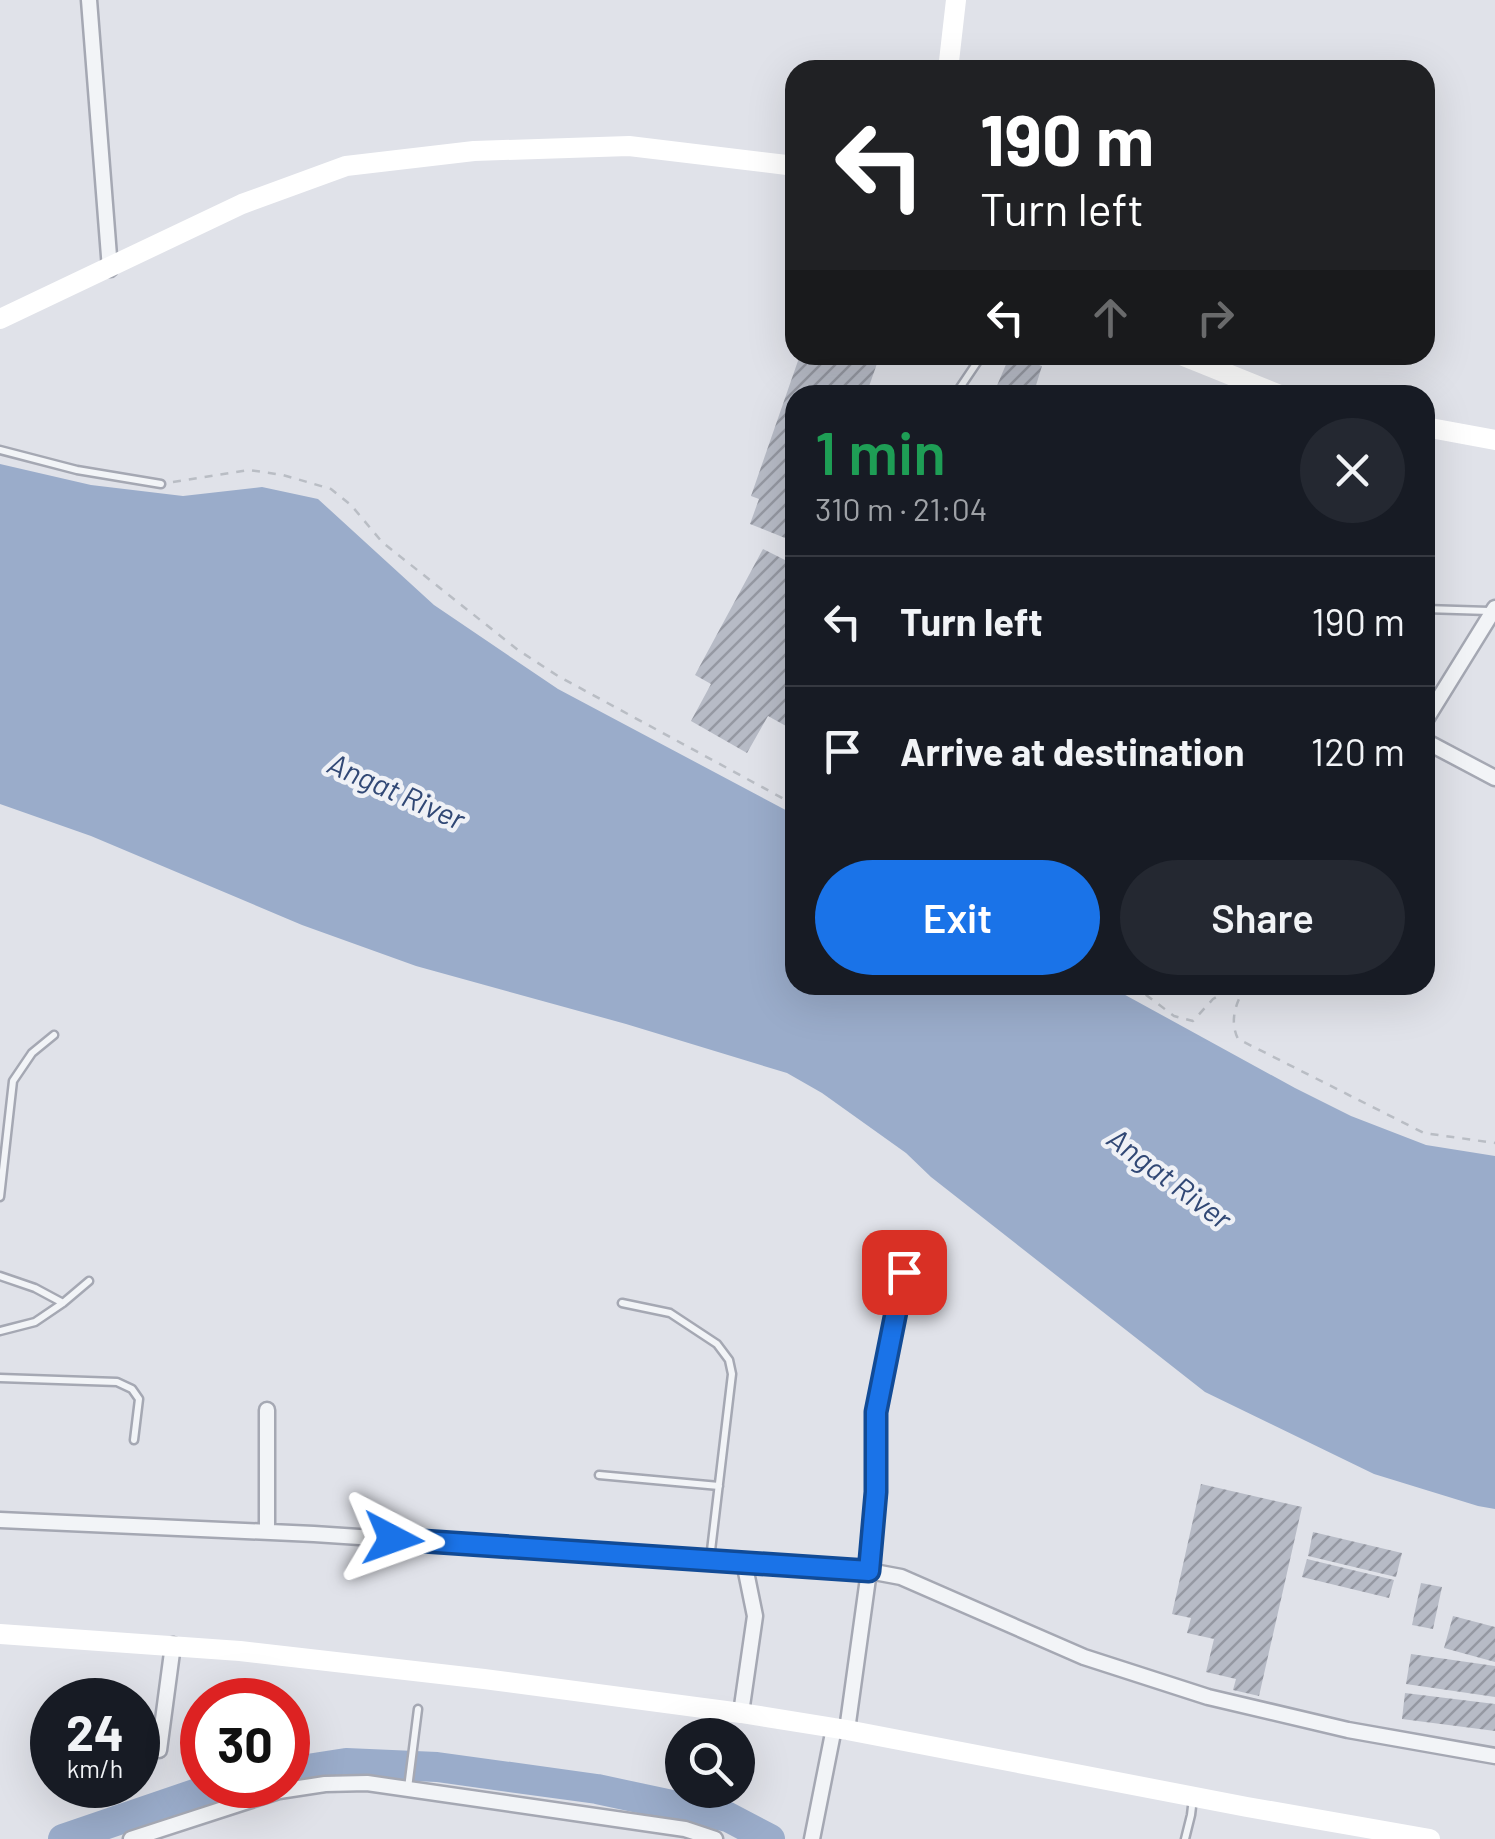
<!DOCTYPE html>
<meta charset="utf-8">
<style>
:root{--surface:#171b24;--page:#242831;--text:#f1f3f6;--muted:#9ea1a6;--line:#363941;--accent:#1a73e8}
body{margin:0;font-family:Barlow,sans-serif;background:var(--page);color:var(--text);height:100vh;display:flex;flex-direction:column;font-size:38px;white-space:nowrap}
*{box-sizing:border-box;margin:0}
p{font-size:32px;color:var(--muted)}
.icon{flex:none;width:55px;height:55px;fill:none;stroke:currentColor;stroke-width:2;stroke-linecap:round;stroke-linejoin:round}
.map{position:relative;flex:1;overflow:hidden}
.drawer{position:absolute;left:785px;top:385px;width:650px;height:610px;display:flex;flex-direction:column;background:var(--surface);border-radius:30px;box-shadow:0 10px 40px #0002}
.drawer>*{flex:none}
.guide{position:absolute;left:785px;top:60px;width:650px;height:305px;border-radius:30px;box-shadow:0 10px 40px #0002;background:#202124;color:#fff;overflow:hidden}
.tools{position:absolute;left:665px;top:1718px;display:grid;gap:20px}
.tools a{display:grid;place-items:center;width:90px;height:90px;border-radius:50%;background:var(--surface);box-shadow:0 10px 40px #0002;font-size:50px}
.speed{position:absolute;left:30px;top:1678px;display:flex;gap:20px;font-size:50px;font-weight:700;text-align:center}
.speed>*{display:grid;place-content:center;width:130px;height:130px;border-radius:50%;background:var(--surface);box-shadow:0 10px 40px #0002;line-height:1}
.speed small{font-size:25px;font-weight:400}
.speed .limit{border:15px solid #d22;background:#fff;color:#111}
.pin{position:absolute;display:grid;place-items:center;width:85px;height:85px;color:#fff;margin:-42px;border-radius:20px;box-shadow:0 5px 15px #0006}
.me{position:absolute;width:110px;margin:-55px;rotate:94deg;stroke-linejoin:round;filter:drop-shadow(0 0 8px #0008)}
.turn{display:flex;align-items:center;gap:35px;height:210px;padding:0 30px;font-size:45px}
.turn .icon{width:130px;height:130px;stroke-width:2.5}
.turn b{display:block;font-size:70px;line-height:85px}
.lanes{display:flex;align-items:center;height:95px;padding:0 30px;background:#0003;justify-content:center;gap:50px;direction:ltr}
.lanes .off{opacity:.35}
.round{display:grid;place-items:center;flex:none;width:105px;height:105px;border-radius:52px;background:var(--page)}
.headline{display:flex;align-items:center;justify-content:space-between;height:170px;padding:0 30px}
h1{font-size:60px;font-weight:600;line-height:75px;color:#1e9e55}
.primary-button{display:flex;gap:20px;margin-top:auto;padding:20px 30px}
.primary-button a{flex:1;height:115px;border-radius:60px;background:var(--accent);color:#fff;font-size:40px;font-weight:600;line-height:115px;text-align:center}
.primary-button a+a{background:var(--page);color:var(--text)}
ul{padding:0;list-style:none}
li{display:flex;align-items:center;gap:30px;height:130px;padding:0 30px;border-top:2px solid var(--line)}
li div{flex:1}
li b{display:block;font-size:38px}
li em{font-style:normal}
.map>svg:first-child{display:block}
.water{fill:#9aacca}
.lines{fill:none;stroke-linecap:round;stroke-linejoin:round}
.river{stroke:#9aacca;stroke-width:30}
.building{fill:url(#building-hatch)}
.lane-casing{stroke:#a5a8b3;stroke-width:11}
.street-casing{stroke:#a5a8b3;stroke-width:19}
.path{stroke:#b9bdc4;stroke-width:2.5;stroke-dasharray:8 8;stroke-linecap:butt}
.lane{stroke:#f2f4f7;stroke-width:6}
.street{stroke:#f2f4f7;stroke-width:14}
.secondary{stroke:#fff;stroke-width:20}
.route-casing{stroke:#114b97;stroke-width:25}
.route{stroke:#1a73e8;stroke-width:18}
.labels{text-anchor:middle;stroke-width:9;stroke-linejoin:round;paint-order:stroke}
.water-label{font-size:30px;font-style:italic;fill:#314875;stroke:#eff1f6}
</style>
<div class="map">
<svg width="1495" height="1839" viewBox="0 0 1495 1839">
<defs>
<pattern id="building-hatch" width="6" height="6" patternUnits="userSpaceOnUse" patternTransform="scale(2.5)"><rect width="6" height="6" fill="#b7bbc6"/><path d="M-1 1l2-2M0 6l6-6M5 7l2-2" fill="none" stroke="#9598a2"/></pattern>
</defs>
<rect width="100%" height="100%" fill="#e0e2e9"/>
<path class="water" d="M0,464L91,485L183,496L262,487L318,499L434,605L558,689L795,815V985H1107L1295,1088L1351,1116L1426,1145L1495,1156V1509L1478,1506L1374,1474L1205,1392L931,1177L906,1153L822,1093L787,1073L626,1024L416,966L302,925L91,836L0,804Z"/>
<g class="lines">
<path class="river" d="M288,1772L346,1763L437,1767L597,1789L728,1817L770,1839
M63,1839L221,1785"/>
</g>
<path class="building" d="M800,355H880L866,395H795V542L750,524L759,499L751,496Z
M1010,355L1042,366L1033,395H993Z
M763,549L795,565V731L768,716L747,753L691,721L711,684L695,675Z
M1201,1484L1302,1507L1259,1696L1233,1690L1236,1679L1206,1672L1214,1639L1187,1633L1191,1618L1172,1614Z
M1313,1532L1402,1553L1396,1577L1308,1556Z
M1307,1559L1394,1580L1389,1598L1302,1577Z
M1421,1583L1442,1587L1433,1629L1412,1625Z
M1453,1616L1495,1627V1662L1444,1648Z
M1411,1654L1495,1666V1697L1406,1684Z
M1405,1693L1495,1704V1731L1402,1719Z"/>
<g class="lines">
<g class="lane-casing">
<path id="lane" d="M955,395L982,355
M0,450L77,470L161,484
M1425,609L1489,611
M0,1197L13,1081L32,1053L54,1035
M0,1276L35,1288L63,1303
M622,1303L670,1313L717,1344L729,1360L732,1374L710,1559
M0,1331L35,1322L63,1303L89,1281
M0,1378L117,1382L132,1389L139,1399L134,1440
M599,1475L719,1486
M869,1571L876,1492V1412L904,1272
M408,1788L418,1709
M1185,1839L1191,1815L1193,1798"/>
</g>
<g class="street-casing">
<path id="street" d="M89,0L110,269
M1425,721L1495,608
M1425,741L1495,778
M0,1520L314,1534L869,1571L901,1577L1084,1657L1208,1697L1348,1730L1495,1756
M267,1532V1410
M741,1713L755,1616L744,1562
M847,1730L869,1571
M159,1750L173,1645
M131,1839L279,1791L325,1784L367,1783L685,1829L715,1839
M812,1839L834,1728"/>
</g>
<path class="path" d="M173,482L249,470L283,475L331,489L351,505L382,542L518,650L558,676L795,805
M1133,985L1174,1016L1193,1021L1213,999L1238,985
M1246,985C1236,1003 1229,1020 1238,1039L1424,1133L1495,1143"/>
<use href="#lane" class="lane"/>
<use href="#street" class="street"/>
<path class="secondary" d="M948,70L956,0
M0,319L242,204L346,166L474,151L629,146L795,166
M1181,355L1280,395
M1425,427L1495,440
M0,1634L240,1651L484,1679L741,1713L847,1730L1247,1807L1430,1839"/>
</g>
<g class="lines">
<g class="route-casing">
<path id="route" d="M393,1539L869,1571L876,1492V1412L904,1272"/>
</g>
<use href="#route" class="route"/>
</g>
<g class="labels">
<g class="water-label">
<text transform="translate(396 792) rotate(24)" y="10">Angat River</text>
<text transform="translate(1169 1179) rotate(37)" y="10">Angat River</text>
</g>
</g>
</svg>
<div class="tools">
<a><svg class="icon" aria-label="search" viewBox="0 0 24 24"><circle cx="10" cy="10" r="6"/><path d="M15 15l6 6"/></svg></a>
</div>
<div class="speed"><div>24<small>km/h</small></div><div class="limit">30</div></div>
<div class="pin" style="left:904px;top:1272px;background:#d93025"><svg class="icon" aria-label="arrive" viewBox="0 0 24 24"><path d="M6 21V4h12l-3 4 3 4H6"/></svg></div>
<svg class="me" style="left:393px;top:1539px" viewBox="-20 -20 40 40"><path d="M0-17L14 15 0 8-14 15z" fill="#1a73e8" stroke="#fff" stroke-width="4"/></svg>
<div class="guide">
<div class="turn"><svg class="icon" aria-label="left" viewBox="0 0 24 24"><path d="M17 20v-9H6M10 6l-5 5 5 5"/></svg><div><b>190 m</b>Turn left</div></div>
<div class="lanes"><svg class="icon" aria-label="left" viewBox="0 0 24 24"><path d="M17 20v-9H6M10 6l-5 5 5 5"/></svg><svg class="icon off" aria-label="ahead" viewBox="0 0 24 24"><path d="M12 20V5M6 11l6-6 6 6"/></svg><svg class="icon off" aria-label="right" viewBox="0 0 24 24"><path d="M7 20v-9h11M14 6l5 5-5 5"/></svg></div>
</div>
<section class="drawer">
<div class="headline"><div><h1>1 min</h1><p>310 m · 21:04</p></div><a class="round"><svg class="icon" aria-label="close" viewBox="0 0 24 24"><path d="M6 6l12 12M18 6L6 18"/></svg></a></div>
<ul>
<li><svg class="icon" aria-label="left" viewBox="0 0 24 24"><path d="M17 20v-9H6M10 6l-5 5 5 5"/></svg><div><b>Turn left</b></div><em>190 m</em></li>
<li><svg class="icon" aria-label="arrive" viewBox="0 0 24 24"><path d="M6 21V4h12l-3 4 3 4H6"/></svg><div><b>Arrive at destination</b></div><em>120 m</em></li>
</ul>
<div class="primary-button"><a>Exit</a><a>Share</a></div>
</section>
</div>
